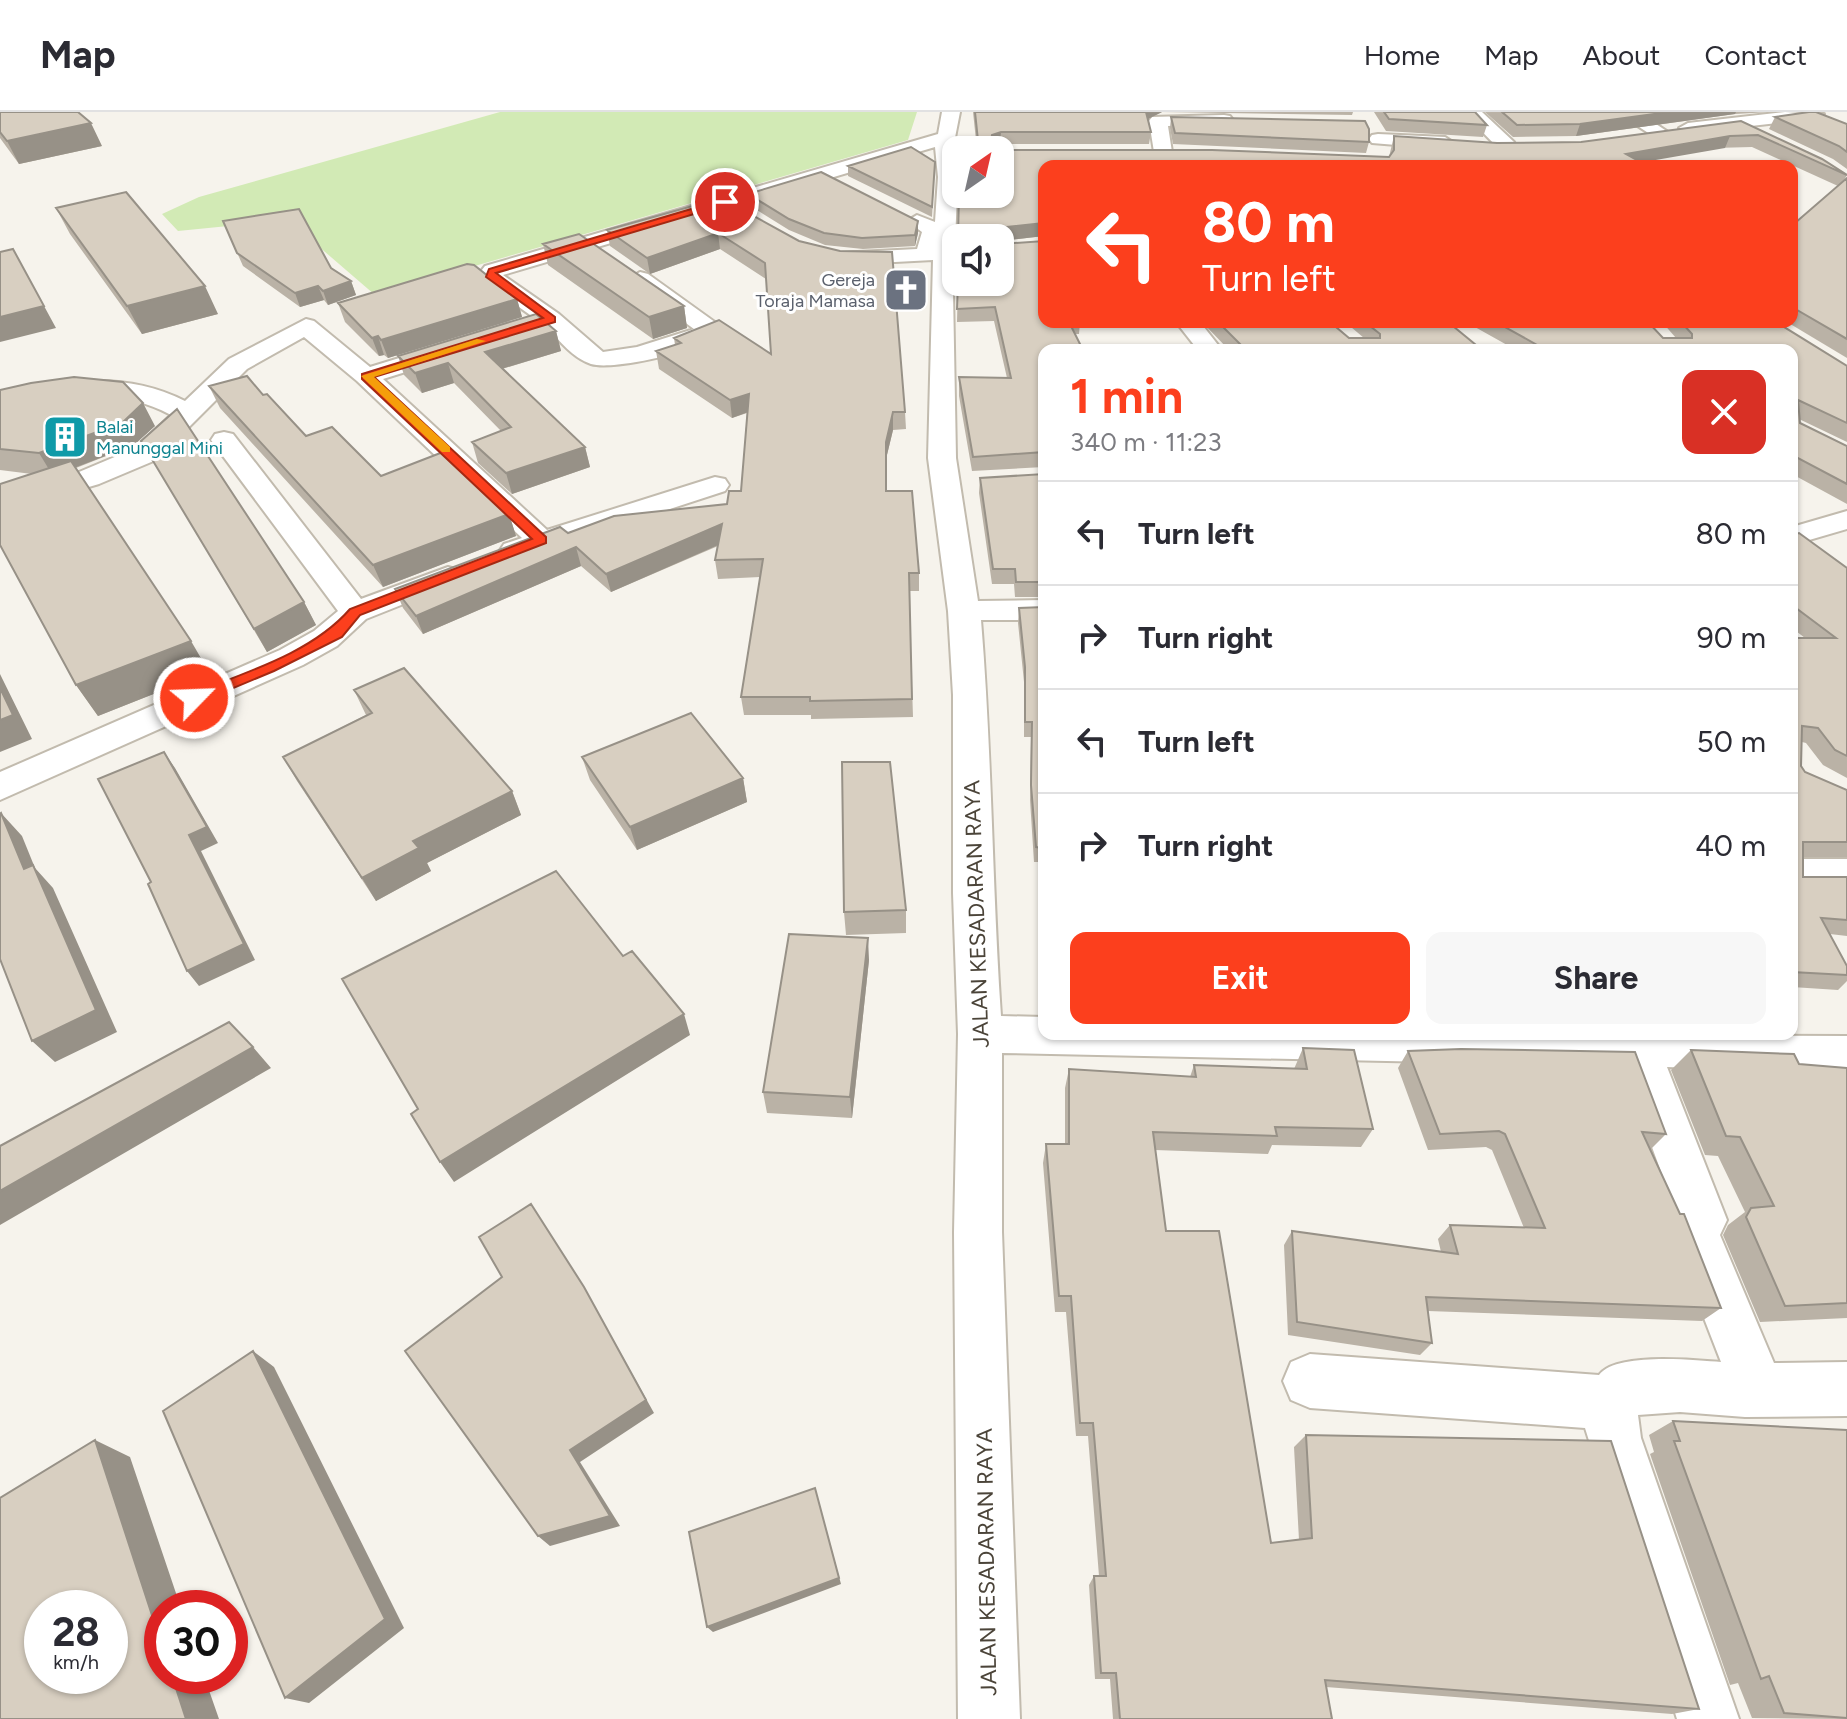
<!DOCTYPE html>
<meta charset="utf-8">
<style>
:root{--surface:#fff;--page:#f7f7f7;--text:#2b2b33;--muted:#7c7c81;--line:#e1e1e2;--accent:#fc3f1d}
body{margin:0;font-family:Figtree,sans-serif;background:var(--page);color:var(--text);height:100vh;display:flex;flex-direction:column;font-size:30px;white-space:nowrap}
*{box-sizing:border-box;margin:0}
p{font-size:26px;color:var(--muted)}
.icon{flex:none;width:44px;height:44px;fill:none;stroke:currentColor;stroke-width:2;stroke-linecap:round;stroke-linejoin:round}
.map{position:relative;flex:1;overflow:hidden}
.details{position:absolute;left:1038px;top:232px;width:760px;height:696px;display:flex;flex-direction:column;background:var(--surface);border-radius:16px;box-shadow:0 2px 6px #0004}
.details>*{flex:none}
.guide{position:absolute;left:1038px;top:48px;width:760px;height:168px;border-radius:16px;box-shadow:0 2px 6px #0004;background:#fc3f1d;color:#fff;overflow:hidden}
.needle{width:52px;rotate:34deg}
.controls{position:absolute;left:942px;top:24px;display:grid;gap:16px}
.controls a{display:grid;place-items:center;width:72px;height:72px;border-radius:16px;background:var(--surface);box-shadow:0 2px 6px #0004;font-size:40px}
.speed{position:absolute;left:24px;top:1478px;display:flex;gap:16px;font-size:40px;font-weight:700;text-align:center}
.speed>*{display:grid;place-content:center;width:104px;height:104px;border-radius:50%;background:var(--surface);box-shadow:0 2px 6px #0004;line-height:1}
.speed small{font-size:20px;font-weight:400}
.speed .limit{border:12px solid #d22;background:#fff;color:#111}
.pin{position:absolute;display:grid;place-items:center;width:68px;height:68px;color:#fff;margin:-34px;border:4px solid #fff;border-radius:50%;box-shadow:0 2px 8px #0007}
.me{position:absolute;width:88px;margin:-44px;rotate:66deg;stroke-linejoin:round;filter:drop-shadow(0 0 6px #0008)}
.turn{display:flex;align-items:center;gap:28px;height:168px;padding:0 32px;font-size:36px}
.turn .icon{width:104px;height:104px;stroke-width:2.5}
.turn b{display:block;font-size:56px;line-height:68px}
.round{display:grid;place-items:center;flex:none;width:84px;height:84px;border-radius:16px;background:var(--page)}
.head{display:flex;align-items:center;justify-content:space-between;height:136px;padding:0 32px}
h1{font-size:48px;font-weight:700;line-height:60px;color:var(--accent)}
.action{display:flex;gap:16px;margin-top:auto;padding:16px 32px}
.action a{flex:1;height:92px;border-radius:16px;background:var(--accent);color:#fff;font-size:32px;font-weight:700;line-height:92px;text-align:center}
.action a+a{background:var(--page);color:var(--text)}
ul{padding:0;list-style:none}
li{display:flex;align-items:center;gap:24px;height:104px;padding:0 32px;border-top:2px solid var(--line)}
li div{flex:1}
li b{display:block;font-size:30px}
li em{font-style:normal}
header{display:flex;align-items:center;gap:48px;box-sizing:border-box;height:112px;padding:0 40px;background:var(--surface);border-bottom:2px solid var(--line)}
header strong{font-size:38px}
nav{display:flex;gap:44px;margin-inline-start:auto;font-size:28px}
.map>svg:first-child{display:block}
.green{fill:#d2eab5}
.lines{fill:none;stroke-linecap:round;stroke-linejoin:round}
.minor-casing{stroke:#c2bbae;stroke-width:4}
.minor{fill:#fff;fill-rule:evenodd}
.wall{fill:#bab2a6}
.shaded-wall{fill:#979187}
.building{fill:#d8cfc1;stroke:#979187;stroke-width:2;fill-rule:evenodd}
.route{fill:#fc3f1d;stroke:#a42913;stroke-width:2}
.slow{fill:#f59e0b}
.labels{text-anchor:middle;stroke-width:6;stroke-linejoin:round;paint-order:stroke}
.far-worship-label{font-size:18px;fill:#5b616d;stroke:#fff;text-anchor:end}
.far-culture-label{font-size:18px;fill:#0d838f;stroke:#fff;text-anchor:start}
.street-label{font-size:22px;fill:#4b4439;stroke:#fff}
</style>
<header>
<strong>Map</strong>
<nav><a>Home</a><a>Map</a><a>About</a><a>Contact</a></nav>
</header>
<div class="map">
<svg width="1847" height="1607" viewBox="0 0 1847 1607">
<rect width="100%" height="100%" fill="#f6f3ec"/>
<path class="green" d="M500,0H917L908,28L375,183L288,108L178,119L162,102L199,85Z"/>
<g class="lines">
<g class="minor-casing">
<path id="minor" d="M942,0H960L952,41L957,82L953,179L956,346L978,489L1044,488V508H981C992,640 992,772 1001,904L1044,905V922L1847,924V962L1667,955L1727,1108L1720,1123L1774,1251L1847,1250V1304L1745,1305L1680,1300L1638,1303L1641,1326L1739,1607H1677L1585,1316L1310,1296L1291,1288L1283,1269L1291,1250L1310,1242L1599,1263C1616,1240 1694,1248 1721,1250L1669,1116L1676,1100L1622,954L1002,941V1120L1020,1607H958L954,1120L958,922L953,781V583L948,499L928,346L933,148L838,153L827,147L838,141L917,137L922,120L907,109L917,103L935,110L938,65L935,35L503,163L559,202L603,240L637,235L694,217L632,172L629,167L640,160L648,162L719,213L723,218C708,238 614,259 591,252C573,246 560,229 547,216L383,267L547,418L715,365L725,367L729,373L725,379L526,444L515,447L504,444L500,438L504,432L522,426L357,269L304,225L247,257L156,348L99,372L0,401V383L79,360L136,336L171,303C114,272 60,286 0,301V285C62,267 126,259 185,289L229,247L306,207L314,209L370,255L533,205L481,168L478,163L485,154L938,22Z
M1463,0H1482L1514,30L1516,34L1514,38H1500Z
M1616,0H1638L1668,20L1659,25L1653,24Z
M1785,0L1824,2L1815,7L1688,21L1679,16L1688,11Z
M1224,3L1230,4L1233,8L1230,12L1168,14L1172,40L1163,46L1154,40L1149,9L1152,5Z
M1378,22L1445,25L1454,31L1445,37L1372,31L1369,27L1372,23Z
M1176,210H1200L1222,238H1198Z
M224,320L233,322L361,487L448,455L459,458L463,464L459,470L366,507L337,534L303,553L0,688V660L280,538L314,519L338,499L211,328L215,322Z
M1847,399V417L1792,433V415Z
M1792,747H1847V777H1792Z"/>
</g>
<use href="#minor" class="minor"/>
</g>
<path class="wall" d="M0,0L102,34L19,52L0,26Z
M973,0H1162L1148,7L1151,20L1149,32H999L1001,38L1389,45L1394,24L1497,31L1581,30L1741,9L1847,63L1843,70L1847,66V246L1787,210H1792V111H1795L1838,74L1752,35L1044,54V124L1000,129V38H977Z
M1162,0H1353L1352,3Z
M1374,0H1475L1487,13L1483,25L1386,19Z
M1485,0H1770L1735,2L1576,24L1513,25Z
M1171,5L1369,30L1366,41L1173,32L1170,16Z
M1775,5L1847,12V57L1833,47L1769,17Z
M935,50L932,105L848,64V54Z
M748,82L918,121L915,134L863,137L825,133L789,118L749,93Z
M721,86L905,300L906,317L893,318L886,347V379L919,461V479H909L913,605L811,607V603H744L741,585L760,465L718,467L715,448L718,434L611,480L581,454L423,522L403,496L395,477L568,421L727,392L741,379L747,301L732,306L659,257L656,239L675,233L674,226L771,242L766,167L720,137L650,162L610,134L607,118Z
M56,96L218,202L142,222L70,122Z
M223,109L331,156L351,169L356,183L328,193L324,188L300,195L243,154Z
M543,132L684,194L687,216L653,227L548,153Z
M958,170L1044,210H1080L1079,222H1075L1044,238V355L972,359L959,284V265L1007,266L994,209L957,210Z
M517,187L522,205L388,246L384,243L379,244L345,210L338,191Z
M1202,210H1330L1349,226H1364L1345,210H1448L1474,238H1229Z
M1466,210H1648L1663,226H1676L1662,210H1776L1847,254V330L1799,307L1800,311L1847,334V392L1792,362V238H1516Z
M556,219L561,239L502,257L585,335L590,355L512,382L478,351L472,330L501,319L454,271L422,281L404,263L398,244Z
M209,274L263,283L306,324L381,364L509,402L516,424L383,475L220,296Z
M0,278L155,314L134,333L76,356L209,560L98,604L76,573L32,362L0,358Z
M141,329L304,490L316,513L267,540Z
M1044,362V485H1015L1014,472H992L979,381L980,366Z
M1792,423L1847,456V666L1823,653L1806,631L1802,630L1801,654L1805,660L1847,678V745H1803V765H1847V824L1830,822L1847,854V869L1838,878L1792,875V526H1805L1792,516Z
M1044,495V750H1034L1030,688L1031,625H1024V570L1018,511L1019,496Z
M354,578L512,679L521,703L427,751L431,759L376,789L297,669L283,645L366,603Z
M582,645L743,666L747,690L637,738L590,668Z
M906,798V821L846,823L844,800Z
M869,848L852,1006L767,1001L763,980Z
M1303,936L1373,1017L1361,1035L1272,1033L1268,1042L1155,1038L1166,1119L1271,1431L1299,1428L1294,1335L1306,1323L1699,1597L1672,1602L1326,1575L1332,1607H1113L1110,1567H1095L1089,1473L1094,1464H1099L1088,1324H1076L1066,1200H1055L1043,1051L1046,1032H1065V976L1069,957L1190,965L1194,953L1294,957Z
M1691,938L1799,952L1847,956V1206L1760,1210L1723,1123L1728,1113L1745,1100L1718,1044L1705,1043L1671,958Z
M1408,939L1666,1022L1650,1038L1721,1196L1702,1209L1428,1199L1432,1231L1420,1243L1288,1223L1284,1133L1292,1119L1441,1140L1438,1127L1450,1113L1524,1116L1492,1038L1486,1035L1428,1038L1398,956Z
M1673,1309L1847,1318V1607L1752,1606L1738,1571L1730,1573L1650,1342L1654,1340L1649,1323Z"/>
<path class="shaded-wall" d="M1145,0H1162L1144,9Z
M1669,0H1736L1735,2L1576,24L1580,12Z
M91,11L102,34L19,52L7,29Z
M1001,20L1000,32L992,35L991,28L992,23Z
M1730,24L1725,36L1621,54L1626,42Z
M918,109V121L915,134V123Z
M1044,111V124L1000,129V126H998V116Z
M718,121L720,137L650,162L647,146Z
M13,137L56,216L0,230V205Z
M351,169L356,183L328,193L323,179Z
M205,174L218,202L142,222L127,194Z
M318,174L324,188L300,195L295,181Z
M517,187L522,205L388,246L381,228Z
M684,194L687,216L653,227L649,205Z
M556,219L561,239L491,260L485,240Z
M378,224L384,243L379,244L372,226Z
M448,251L454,271L422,281L415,261Z
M749,282L751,299L732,306L730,288Z
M143,291L155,314L134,333L53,364L39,341Z
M893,300V318L886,347V397V330Z
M585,335L590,355L512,382L506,361Z
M509,402L516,424L383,475L373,453Z
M722,412L725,430L611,480L606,462Z
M576,435L581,454L423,522L416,504Z
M304,490L316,513L267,540L254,517Z
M191,529L209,560L98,604L76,573Z
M0,562L32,627L0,640Z
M164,640L175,656L218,731L201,739L255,848L199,874L187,859L189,723Z
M743,666L747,690L637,738L630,715Z
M512,679L521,703L427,751L431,759L376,789L362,766L413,729Z
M1,701L22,724L35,756L53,776L117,920L55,950L32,929L24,757Z
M868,826L869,848L852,1006L850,985Z
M684,902L690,923L454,1070L440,1050Z
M253,935L271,956L0,1113V1079Z
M584,1175L654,1301L580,1350L620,1414L550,1434L538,1424L570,1338Z
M253,1239L274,1255L404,1516L309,1591L285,1586Z
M95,1328L130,1345L181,1496H162V1534Z
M815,1376L841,1472L713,1520L707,1515Z
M172,1564H204L219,1607H186Z"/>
<path class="building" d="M0,0H78L91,11L7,29L0,20Z
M975,0H1146L1151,20H1001L992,23L991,28L998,29L1001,38H1212L1389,45L1394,38V24L1497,31L1581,30L1741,9L1822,47L1847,63L1758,23L1730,24L1626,42L1648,54H1044V111L998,116V126H958L959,82H1000V38H979Z
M1384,0H1475L1487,13L1389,7Z
M1502,0H1669L1580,12L1517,13Z
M1809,0H1816L1847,12V40L1839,34L1775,5Z
M1171,5L1365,9L1369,17V30L1175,21Z
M911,35L935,50L932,95L848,54Z
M821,60L918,109L915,123L862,126L824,121L789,107L748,82Z
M1847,66V227L1792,195V111H1795Z
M126,80L205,174L127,194L56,96Z
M721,86L799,129L840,139L892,140L905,300H893L886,330V379H912L919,461H909L912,587L810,589V585H741L763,447L715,448L722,412L606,462L576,435L416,504L395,477L560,415L568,421L614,404L727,392L729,379H741L749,282L730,288L656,239L681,231L674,226L719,208L771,242L765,151L718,121L647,146L607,118Z
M299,97L331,156L351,169L323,179L318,174L295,181L237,141L223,109Z
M579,122L684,194L649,205L543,132Z
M1044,129V210H1069L1083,238H1044V340L973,345L959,265L1011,266L995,195L957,197L958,170H1000V132Z
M13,137L44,194L0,205V140Z
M467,152L474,153L517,187L381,228L378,224L372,226L338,191Z
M536,202L556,219L485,240L585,335L506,361L472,330L511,315L448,251L415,261L398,244Z
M1218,210H1330L1349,226H1380V222L1365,210H1448L1476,233L1473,238H1246Z
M1496,210H1648L1663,226H1692V222L1681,210H1776L1847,254V311L1798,288L1800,311L1847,334V372L1792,343V238H1609L1539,234Z
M247,264L263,283L267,282L306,324L332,315L381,364L443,340L509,402L373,453L209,274Z
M74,265L123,270L143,291L122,311L39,341L0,337V278L31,271Z
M177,297L304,490L254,517L141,329Z
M71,349L191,529L76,573L0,433V372Z
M1044,362V470H1016L1015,457H993L980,366Z
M1799,421L1847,456V644L1835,638L1818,616L1802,614L1801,654L1805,660L1847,678V730H1803V765H1847V808L1821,806L1847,854V863L1792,860V526H1836L1792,493V423Z
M1044,495V736L1036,735L1031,673L1032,610H1025V555L1019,496Z
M404,556L512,679L413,729L419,736L362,766L283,645L372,601L354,578Z
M0,576L13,603L0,608Z
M691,601L743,666L630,715L582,645Z
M164,640L207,715L189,723L244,832L187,859L148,772L151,770L98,667Z
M842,650H890L906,798L844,800Z
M1,701L24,757L33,753L96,898L32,929L0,847V702Z
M556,759L623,844L632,839L684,902L440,1050L411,1002L418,997L342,867Z
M789,822L868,826L850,985L763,980Z
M229,910L253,935L0,1079V1034Z
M1303,936L1354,938L1373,1017L1275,1015L1277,1024L1153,1020L1166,1119H1219L1271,1431L1312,1426L1306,1323L1611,1329L1699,1597L1325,1568L1332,1607H1120L1116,1561H1101L1094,1464H1106L1093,1311H1080L1071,1184H1059L1046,1032H1069V957L1196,965L1194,953L1307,957Z
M1461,937L1635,940L1666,1022L1642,1020L1680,1102H1684L1721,1196L1426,1185L1432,1231L1297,1210L1292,1119L1458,1142L1450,1113L1545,1116L1505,1022L1499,1019L1440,1022L1408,939Z
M1691,938L1794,942L1799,952L1847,956V1191L1785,1194L1746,1105L1751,1096L1774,1094L1740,1025L1726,1024Z
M531,1092L584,1175L646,1288L570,1338L610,1404L538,1424L405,1239L502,1165L479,1125Z
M253,1239L385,1507L285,1586L163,1299Z
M1673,1309L1847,1318V1606L1784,1601L1769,1564L1761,1567L1674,1329H1680Z
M95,1328L162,1534V1564H172L186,1607H0V1386ZM42,1496H110V1564H42Z
M815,1376L839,1466L707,1515L689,1420Z"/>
<path class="route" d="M725,87L728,92L496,161L555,205V210L374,265L546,425V431L360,503L342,525L274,559L200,590H189V583C243,561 311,542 350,497L532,427L362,267V262L543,206L486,165L489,157Z"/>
<path class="slow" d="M477,227L486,229L374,265L450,335V340H442L361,264Z"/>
<defs>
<g id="church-square" transform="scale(2.3)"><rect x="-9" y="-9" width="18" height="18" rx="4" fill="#6b7280" stroke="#fff"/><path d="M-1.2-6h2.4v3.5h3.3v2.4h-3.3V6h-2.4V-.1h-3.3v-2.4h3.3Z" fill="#fff"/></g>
<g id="building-square" transform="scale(2.3)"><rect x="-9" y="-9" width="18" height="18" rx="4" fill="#0f9aa8" stroke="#fff"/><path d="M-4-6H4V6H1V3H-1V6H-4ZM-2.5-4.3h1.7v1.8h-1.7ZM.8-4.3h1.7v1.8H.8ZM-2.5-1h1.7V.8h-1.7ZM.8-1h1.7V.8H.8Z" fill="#fff"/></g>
</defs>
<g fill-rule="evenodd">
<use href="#church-square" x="906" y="178"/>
<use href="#building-square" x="65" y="325"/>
</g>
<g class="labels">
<g class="far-worship-label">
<text x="875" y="174">Gereja<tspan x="875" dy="21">Toraja Mamasa</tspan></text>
</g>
<g class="far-culture-label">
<text x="96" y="321">Balai<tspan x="96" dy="21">Manunggal Mini</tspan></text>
</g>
<g class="street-label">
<text transform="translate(976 802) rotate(-92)" y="8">JALAN KESADARAN RAYA</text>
<text transform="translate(986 1450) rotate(-91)" y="8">JALAN KESADARAN RAYA</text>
</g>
</g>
</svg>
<div class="controls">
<a><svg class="needle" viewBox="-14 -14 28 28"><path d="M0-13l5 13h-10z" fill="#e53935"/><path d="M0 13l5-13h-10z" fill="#7c7c81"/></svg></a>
<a><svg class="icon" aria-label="sound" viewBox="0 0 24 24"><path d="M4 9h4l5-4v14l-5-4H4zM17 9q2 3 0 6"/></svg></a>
</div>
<div class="speed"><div>28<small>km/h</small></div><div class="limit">30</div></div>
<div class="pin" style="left:725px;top:90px;background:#d93025"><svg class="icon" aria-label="arrive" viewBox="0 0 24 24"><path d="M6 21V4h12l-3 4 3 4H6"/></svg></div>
<svg class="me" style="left:194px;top:586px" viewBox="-20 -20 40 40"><circle r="17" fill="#fc3f1d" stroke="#fff" stroke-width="3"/><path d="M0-11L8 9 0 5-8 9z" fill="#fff"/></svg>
<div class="guide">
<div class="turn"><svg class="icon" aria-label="left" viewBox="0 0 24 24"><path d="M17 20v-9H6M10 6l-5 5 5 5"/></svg><div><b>80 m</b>Turn left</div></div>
</div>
<section class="details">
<div class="head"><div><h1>1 min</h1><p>340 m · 11:23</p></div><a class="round" style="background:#d93025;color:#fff"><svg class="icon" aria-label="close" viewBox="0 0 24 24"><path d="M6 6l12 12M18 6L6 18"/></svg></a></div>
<ul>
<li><svg class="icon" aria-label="left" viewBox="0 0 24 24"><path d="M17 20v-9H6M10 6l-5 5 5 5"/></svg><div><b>Turn left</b></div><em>80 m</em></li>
<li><svg class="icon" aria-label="right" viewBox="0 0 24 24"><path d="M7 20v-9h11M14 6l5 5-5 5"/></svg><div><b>Turn right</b></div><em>90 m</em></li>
<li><svg class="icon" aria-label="left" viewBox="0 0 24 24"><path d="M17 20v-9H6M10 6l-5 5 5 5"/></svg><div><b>Turn left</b></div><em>50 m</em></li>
<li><svg class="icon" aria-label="right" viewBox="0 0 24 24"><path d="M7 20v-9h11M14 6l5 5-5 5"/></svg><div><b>Turn right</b></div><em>40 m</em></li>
</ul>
<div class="action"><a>Exit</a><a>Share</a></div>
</section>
</div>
